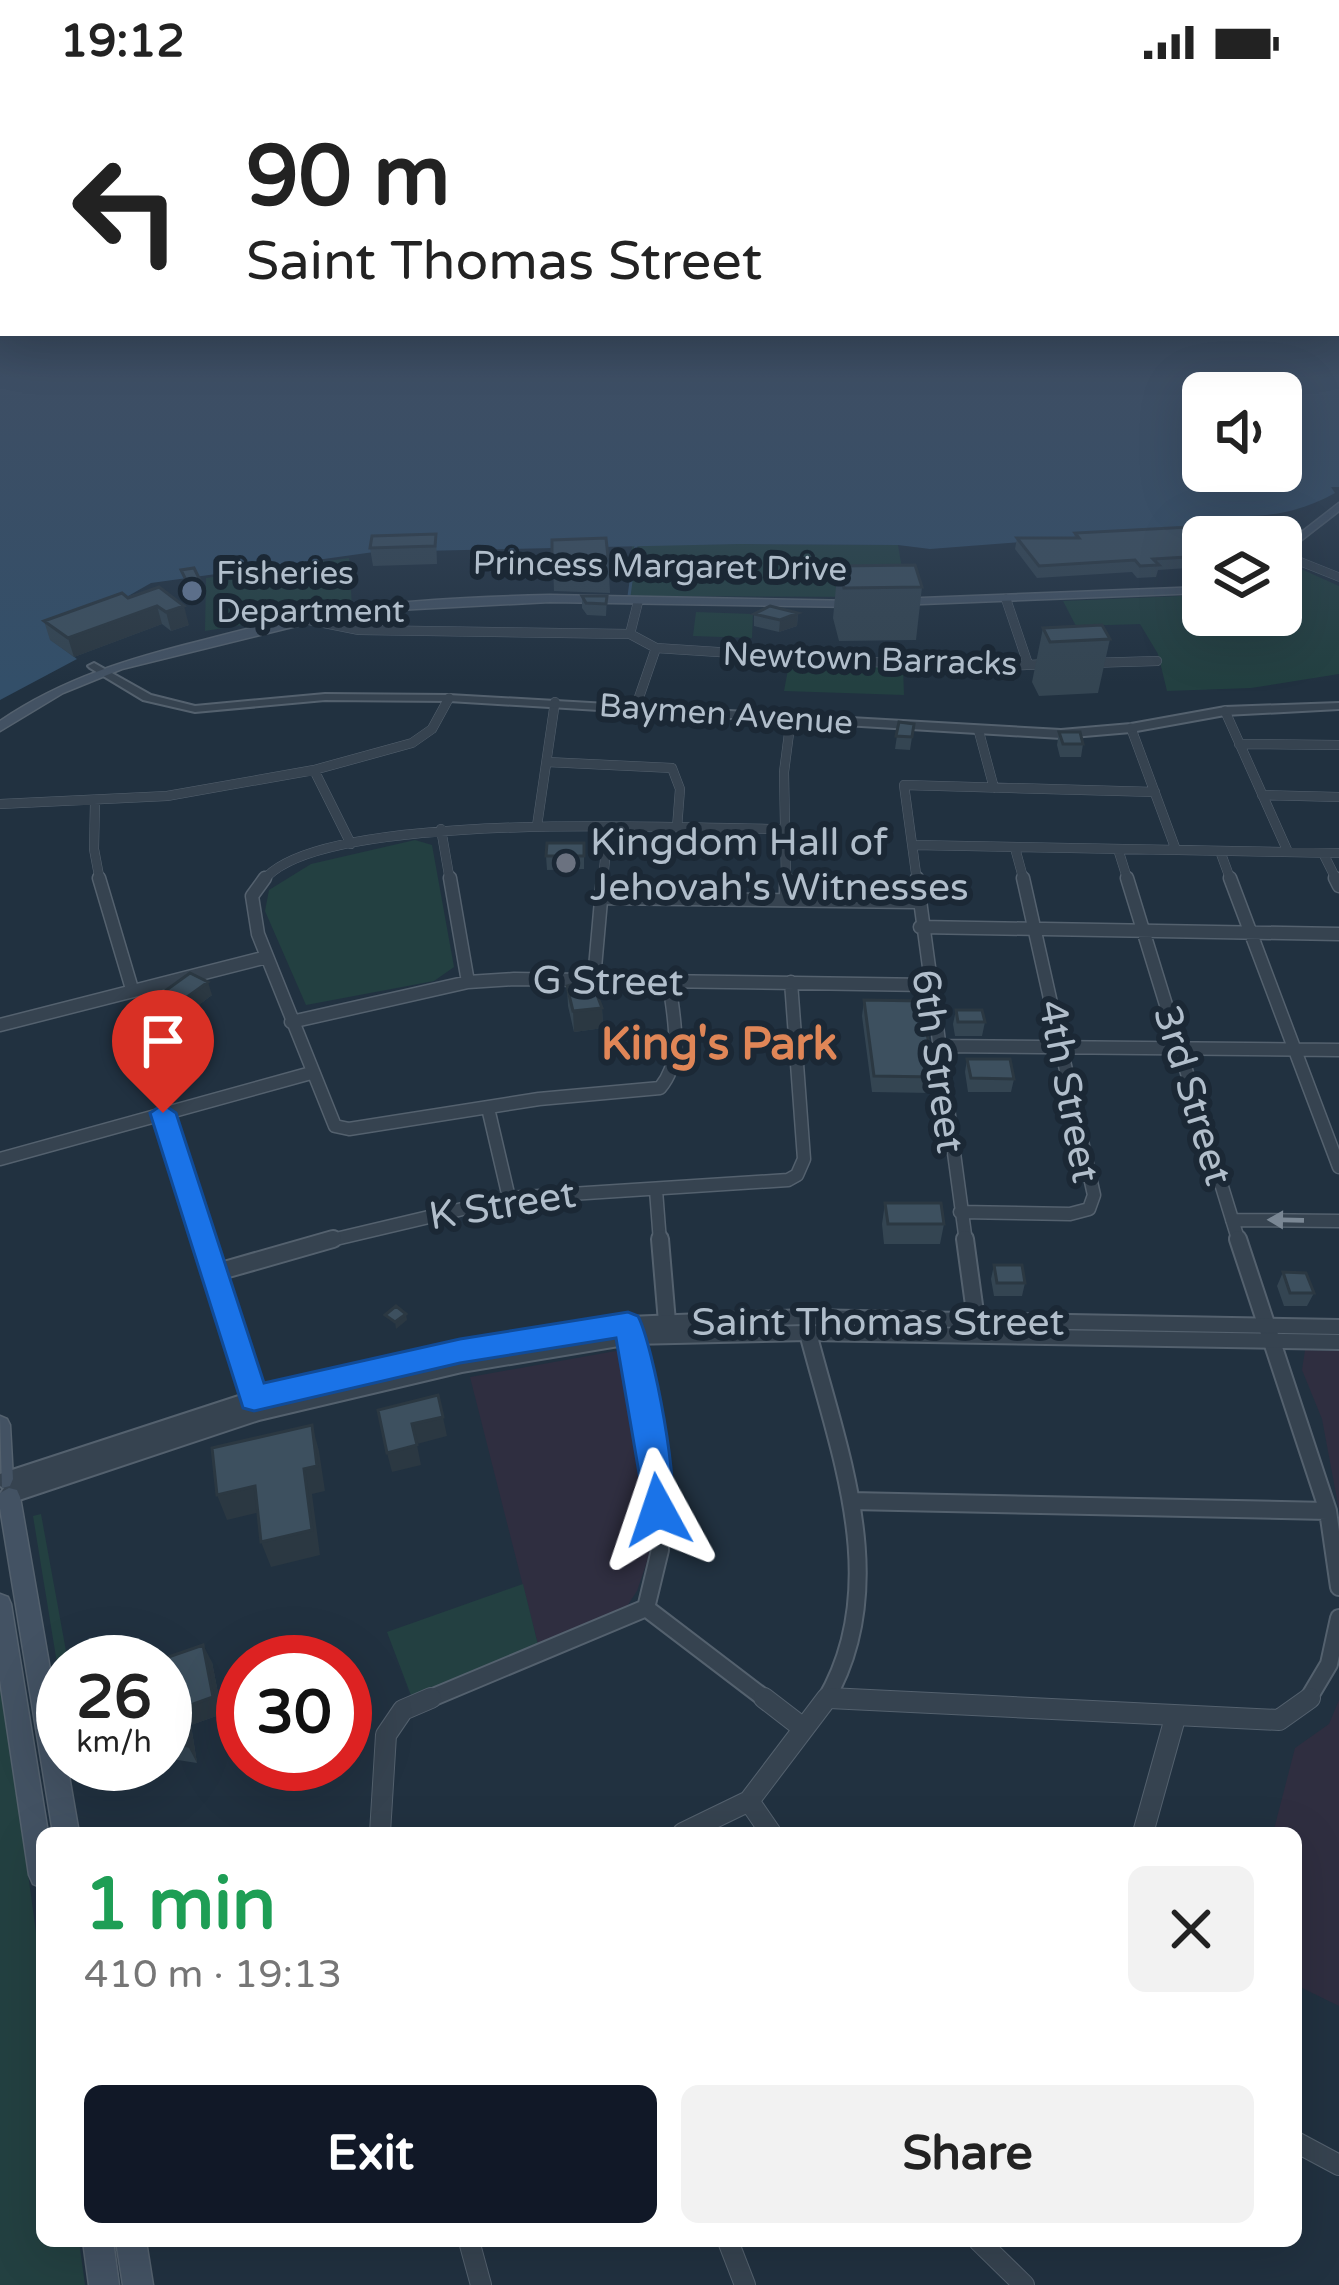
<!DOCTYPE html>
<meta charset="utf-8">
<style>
:root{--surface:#fff;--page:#f2f2f2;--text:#222;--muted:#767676;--accent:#111827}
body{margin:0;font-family:"Varela Round",sans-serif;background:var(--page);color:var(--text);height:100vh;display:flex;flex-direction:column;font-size:45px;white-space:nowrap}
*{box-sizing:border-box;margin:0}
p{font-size:39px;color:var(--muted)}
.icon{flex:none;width:66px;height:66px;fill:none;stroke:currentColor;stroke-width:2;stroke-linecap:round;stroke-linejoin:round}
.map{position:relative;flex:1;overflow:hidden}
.sheet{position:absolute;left:36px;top:1743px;width:1266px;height:420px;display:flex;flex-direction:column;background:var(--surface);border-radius:18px;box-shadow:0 12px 48px #0002}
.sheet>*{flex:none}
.hud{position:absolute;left:0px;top:0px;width:1341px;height:252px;box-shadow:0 12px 48px #0002;background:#fff;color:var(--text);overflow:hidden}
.fabs{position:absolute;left:1182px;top:288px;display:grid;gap:24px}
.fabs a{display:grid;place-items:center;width:120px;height:120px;border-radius:18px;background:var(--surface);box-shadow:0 12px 48px #0002;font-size:60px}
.speed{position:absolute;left:36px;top:1551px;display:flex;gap:24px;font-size:60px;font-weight:700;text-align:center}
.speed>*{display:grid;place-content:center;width:156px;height:156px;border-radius:50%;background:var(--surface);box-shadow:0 12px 48px #0002;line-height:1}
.speed small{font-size:30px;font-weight:400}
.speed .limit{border:18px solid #d22;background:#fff;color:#111}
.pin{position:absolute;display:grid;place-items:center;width:102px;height:102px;color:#fff;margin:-123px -51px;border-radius:50% 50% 50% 0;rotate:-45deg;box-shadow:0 0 12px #0007}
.pin .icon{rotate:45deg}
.me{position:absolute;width:132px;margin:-66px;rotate:355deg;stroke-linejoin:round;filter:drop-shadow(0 0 9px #0008)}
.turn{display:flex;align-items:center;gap:42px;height:252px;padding:0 48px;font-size:54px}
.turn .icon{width:156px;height:156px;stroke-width:2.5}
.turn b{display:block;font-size:84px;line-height:102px}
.round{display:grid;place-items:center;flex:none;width:126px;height:126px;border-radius:18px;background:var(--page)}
.head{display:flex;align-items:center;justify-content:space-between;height:204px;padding:0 48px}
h1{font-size:72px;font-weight:800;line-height:90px;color:#1e9e55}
.action{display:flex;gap:24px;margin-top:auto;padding:24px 48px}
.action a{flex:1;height:138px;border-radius:18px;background:var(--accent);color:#fff;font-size:48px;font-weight:800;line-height:138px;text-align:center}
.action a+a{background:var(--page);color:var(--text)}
.status{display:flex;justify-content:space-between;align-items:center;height:84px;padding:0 60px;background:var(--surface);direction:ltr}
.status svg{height:33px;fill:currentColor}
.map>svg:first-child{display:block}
.medical{fill:#2f2e40}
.green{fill:#234041}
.water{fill:#334f69;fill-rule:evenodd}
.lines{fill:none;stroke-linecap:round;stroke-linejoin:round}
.stream{stroke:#334f69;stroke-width:3}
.minor-far4-casing{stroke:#54616e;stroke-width:9}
.minor-far3-casing{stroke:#54616e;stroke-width:10}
.minor-far2-casing{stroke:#54616e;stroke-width:15}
.minor-far1-casing{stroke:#54616e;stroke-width:20}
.minor-casing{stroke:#54616e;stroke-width:22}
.tertiary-casing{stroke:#54616e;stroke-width:4}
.secondary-casing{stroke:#54616e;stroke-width:3}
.minor-far4{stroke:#364350;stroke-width:8}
.minor-far3{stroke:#364350;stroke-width:9}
.minor-far2{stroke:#364350;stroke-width:12}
.minor-far1{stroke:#364350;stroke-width:16}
.minor{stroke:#364350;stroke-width:20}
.tertiary{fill:#364350;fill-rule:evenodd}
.secondary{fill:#435263;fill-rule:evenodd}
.wall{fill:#344552}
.shaded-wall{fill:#2b3842}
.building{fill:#3d505f;stroke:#2b3842;stroke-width:3}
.oneway{fill:#7a8794}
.route{fill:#1a73e8;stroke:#114b97;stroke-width:3}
.service-dot{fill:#5c6f8a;stroke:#1b2835;stroke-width:4.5}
.worship-dot{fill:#6b7280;stroke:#1b2835;stroke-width:4.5}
.labels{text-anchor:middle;stroke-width:12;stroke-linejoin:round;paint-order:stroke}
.far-street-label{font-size:33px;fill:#b1becb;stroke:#1b2835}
.far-poi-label{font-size:33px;fill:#b1becb;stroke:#1b2835;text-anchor:start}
.poi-label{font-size:39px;fill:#b1becb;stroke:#1b2835;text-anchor:start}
.street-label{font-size:39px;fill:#b1becb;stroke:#1b2835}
.quarter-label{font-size:45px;font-weight:bold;fill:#e08657;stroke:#1b2835}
</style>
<div class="status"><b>19:12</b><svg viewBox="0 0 49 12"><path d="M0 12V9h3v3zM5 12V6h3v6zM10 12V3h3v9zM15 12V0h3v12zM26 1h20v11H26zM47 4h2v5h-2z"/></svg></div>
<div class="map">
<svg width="1339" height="2201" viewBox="0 0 1339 2201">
<rect width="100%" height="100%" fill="#213140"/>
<path class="medical" d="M627,1265L653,1393L650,1469L637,1507L622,1530L540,1569L470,1293Z
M1305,1266L1339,1267V1426L1322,1335L1302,1286Z
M1339,1616V1922L1296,1901V1749H1273L1295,1664L1329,1640Z"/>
<path class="green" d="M741,460L898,461L907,513L629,512L632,461Z
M349,474L352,523L205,547L206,494Z
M1281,476L1339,502V590L1251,604L1167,607L1158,570L1140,540L1076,542L1063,517L1203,511V531H1281Z
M696,528L753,530L752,554L693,552Z
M790,575L903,583L904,611L784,607Z
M415,756L432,761L454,883L434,897L306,921L265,827L269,806L311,780Z
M41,1430L68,1578H63V1616L33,1432Z
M523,1500L540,1569L412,1614L387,1548Z
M0,1582L42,1893V2157H79L85,2201H0Z"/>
<path class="water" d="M0,291H1339V403H1331L1335,409C1309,424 1278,432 1248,432L1246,438L1238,441L930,465L898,461L741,460L374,468L151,499L51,556L77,575L0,616ZM1203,309H1281V387H1203Z"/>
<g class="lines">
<path class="stream" d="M629,512L636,462"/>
<g class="minor-far4-casing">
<path id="minor-far4" d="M1281,470L1339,493"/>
</g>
<g class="minor-far3-casing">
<path id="minor-far3" d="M1006,515L1028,580
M309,536L359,546L630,550
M630,550L656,564L965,584L1049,580
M630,550L638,518
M1090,579L1157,577
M636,622L656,564
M1225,627L1288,768
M1131,644L1176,766
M979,648L994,704
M1239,660L1339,661
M547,678L672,684L680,705L677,744
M314,686L351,760
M1262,711L1339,713
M95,718L94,765L100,797
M0,720L167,712L314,686L412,659L432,645L449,614
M537,742L555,618
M441,745L450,797
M914,761L1339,769
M1015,764L1024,797
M1118,765L1128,797
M1220,767L1231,797
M1323,769L1337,797
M263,797C318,724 690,745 786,745
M603,797L608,743
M786,797L784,688L791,634
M917,797L904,701L1155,708"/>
</g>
<g class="minor-far2-casing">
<path id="minor-far2" d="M99,794L132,905
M265,794L252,812L258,850L335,1042L349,1045L539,1015L660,1004C685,974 673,933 669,897
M450,794L468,898
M786,794V816
M917,794L966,1158
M1127,794L1239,1158
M1230,794L1339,1083
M1335,794L1339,802
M602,814L916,818
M920,843L1339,850
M594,895L603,794
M291,938L468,898L514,895L929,901
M0,941L267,873
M938,962L1339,966
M488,1024L509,1114
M162,1029L203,1158
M0,1075L311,989
M656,1106L660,1158
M960,1128L1070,1130L1089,1125L1094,1111L1023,794
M1232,1136L1339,1137
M323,1158L509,1114L788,1096L797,1091L804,1075L791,898"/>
</g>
<g class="minor-far1-casing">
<path id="minor-far1" d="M202,1155L254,1315
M660,1155L668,1250
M965,1155L977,1243
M1238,1155L1328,1427L1339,1503
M214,1189L333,1155
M808,1249C839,1369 893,1502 825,1617
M851,1417L1328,1427
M646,1524L768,1617
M827,1614L891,1617
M424,1617L646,1524L660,1466L657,1386L629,1245
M1307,1617L1329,1580L1339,1534"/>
</g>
<g class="minor-casing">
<path id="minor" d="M764,1614L803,1644
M829,1614L1279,1636L1310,1614
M749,1717L771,1749
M380,1749L386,1651L403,1626L431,1614
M683,1749L749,1717L827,1614
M1143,1749L1175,1634
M1296,2058L1339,2081
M469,2157L481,2201
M728,2157L745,2201
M979,2157L1024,2201"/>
</g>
<g class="tertiary-casing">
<path id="tertiary" d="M94,579L151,611L195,622L325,610L449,611L1061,646L1131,640L1225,623L1339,619V625L1225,631L1131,648L1061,654L449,617L325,616L195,628L143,616L90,584L88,582Z
M804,1226L1339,1236V1250L804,1240L700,1244L808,1242L1339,1251V1265L808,1256L631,1260L462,1288L259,1336L10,1419L3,1416L0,1410L4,1404L0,1402V1390L6,1388L254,1307L460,1260L628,1233Z"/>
</g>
<g class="secondary-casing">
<path id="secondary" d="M1339,419V427L1281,472V464Z
M1203,503V509L896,521L890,518L896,515Z
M550,511L857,517L863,520L857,523L550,518L397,526L321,536L122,585L63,609L0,647V637C63,594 131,574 204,556C242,546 281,536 320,529C396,516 473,513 550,511Z
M0,1332L7,1335L10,1341L13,1395L10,1402L2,1404Z
M9,1404L17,1406L20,1413L63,1660V1680H67L79,1749H53L0,1424V1409Z
M0,1510L8,1513L11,1520L48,1749H42V1804L33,1800L29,1791L0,1596Z
M83,2157H113L119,2201H89Z
M116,2157H146L153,2201H123Z"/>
</g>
<use href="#minor-far4" class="minor-far4"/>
<use href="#minor-far3" class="minor-far3"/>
<use href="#minor-far2" class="minor-far2"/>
<use href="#minor-far1" class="minor-far1"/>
<use href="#minor" class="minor"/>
<use href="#tertiary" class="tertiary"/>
<use href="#secondary" class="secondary"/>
</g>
<path class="wall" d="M1075,449L1203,453V483L1158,486L1156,493L1137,494L1132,488L1037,494L1015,465L1017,454H1074Z
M436,450L437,480L373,482L370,464Z
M552,456L608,473L610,509L554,507Z
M838,482L922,503L916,556L839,557L833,534Z
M159,503L189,541L171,547L162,540L74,573L50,556L44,537Z
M582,512H607L606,532L587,531L582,524Z
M798,529L797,542L779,548L754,542V530Z
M1043,544L1110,555L1098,609L1039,612L1032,598Z
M899,638L914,640L910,666L895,665Z
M1059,648L1083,660L1081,673H1060L1057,661Z
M584,759V785L547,786L546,772Z
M567,902L602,924L603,944L574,948L568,922Z
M165,907L212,911L188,929L170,920Z
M864,916L934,993L931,1009L872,1008L862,932Z
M956,926L985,938L982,952H955L953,940Z
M967,975L1014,995L1011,1008H968L965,988Z
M885,1119L944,1140L940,1160H884L882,1140Z
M994,1181L1025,1199L1022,1212H994L991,1195Z
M1283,1188L1314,1209L1307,1222H1284L1277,1202Z
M165,1578H212L222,1630L191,1641L197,1679L165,1674Z"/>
<path class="shaded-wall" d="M200,496L203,508L190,510L187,498Z
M157,522L162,540L74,573L68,554Z
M184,522L189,541L171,547L166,528Z
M798,529L797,542L779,548L780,536Z
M208,898L212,911L188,929L183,916Z
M602,924L603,944L574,948L573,927Z
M406,1230L407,1236L396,1245L395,1238Z
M443,1333L447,1352L417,1360L412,1340Z
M312,1341L319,1367L325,1407L312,1410L320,1471L271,1483L261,1458Z
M417,1361L421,1381L392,1388L387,1369Z
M255,1402L264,1427L227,1436L217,1411Z
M203,1561L212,1578L222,1630L191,1641L197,1679L188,1662L182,1624Z"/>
<path class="building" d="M1228,441L1243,453H1203V472L1153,475L1159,481L1140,482L1135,476L1039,482L1017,454H1079L1075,449Z
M436,450L435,462L370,464L372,452Z
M606,454L608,473L552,472V456Z
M915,481L922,503L844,504L838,482Z
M194,484L200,496L187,498L181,486Z
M159,503L184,522L166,528L157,522L68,554L44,537L122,509L128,514Z
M582,512H607L606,520L586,519Z
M770,522L798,529L780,536L754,530Z
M1102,541L1110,555L1050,558L1043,544Z
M899,638L914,640L912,653L896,652Z
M1059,648H1080L1083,660H1063Z
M547,759H584V772H546Z
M190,889L208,898L183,916L165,907Z
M591,895L602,924L573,927L567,902Z
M864,916L922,917L934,993L874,992Z
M956,926H982L985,938H958Z
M967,975H1010L1014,995L971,994Z
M885,1119H941L944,1140H888Z
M994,1181H1022L1025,1199H997Z
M1283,1188L1306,1189L1314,1209H1290Z
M396,1222L406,1230L395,1238L385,1231Z
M438,1311L443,1333L412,1340L417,1361L387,1369L378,1326Z
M312,1341L317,1382L304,1385L312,1446L261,1458L255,1402L217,1411L212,1364Z
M203,1561L213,1613L182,1624L188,1662L165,1659V1578H154Z"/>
<defs><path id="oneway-solid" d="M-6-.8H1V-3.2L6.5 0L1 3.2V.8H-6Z" transform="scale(3)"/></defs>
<use class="oneway" href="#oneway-solid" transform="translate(1286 1136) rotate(-179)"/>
<linearGradient id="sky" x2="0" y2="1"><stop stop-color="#121b23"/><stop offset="0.49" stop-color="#3d4e64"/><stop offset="1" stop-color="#3d4e64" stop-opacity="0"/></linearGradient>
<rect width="1339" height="599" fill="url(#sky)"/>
<path class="route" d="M163,1020L176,1029L264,1299L460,1255L628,1228L638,1232C653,1260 682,1411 670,1436L658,1441L647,1436L616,1254L460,1279L254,1327L243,1324L150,1029Z"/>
<circle class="service-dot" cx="192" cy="507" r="12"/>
<circle class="worship-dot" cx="566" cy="779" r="12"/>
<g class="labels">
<g class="far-street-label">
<text transform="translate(660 481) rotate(1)" y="12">Princess Margaret Drive</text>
<text transform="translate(870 574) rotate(2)" y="12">Newtown Barracks</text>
<text transform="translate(726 629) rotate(4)" y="12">Baymen Avenue</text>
</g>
<g class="far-poi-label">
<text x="216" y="500">Fisheries<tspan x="216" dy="38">Department</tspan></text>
</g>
<g class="poi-label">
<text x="590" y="771">Kingdom Hall of<tspan x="590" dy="45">Jehovah's Witnesses</tspan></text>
</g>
<g class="street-label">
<text transform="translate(608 896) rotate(1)" y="14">G Street</text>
<text transform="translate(939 977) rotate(82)" y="14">6th Street</text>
<text transform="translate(1070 1007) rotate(79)" y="14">4th Street</text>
<text transform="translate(1194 1011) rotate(73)" y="14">3rd Street</text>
<text transform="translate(502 1120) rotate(-9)" y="14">K Street</text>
<text x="878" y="1251">Saint Thomas Street</text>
</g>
<g class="quarter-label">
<text x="719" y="975">King's Park</text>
</g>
</g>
</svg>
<div class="fabs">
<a><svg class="icon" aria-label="sound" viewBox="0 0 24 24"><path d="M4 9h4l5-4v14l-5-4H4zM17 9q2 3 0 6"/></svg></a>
<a><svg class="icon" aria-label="layers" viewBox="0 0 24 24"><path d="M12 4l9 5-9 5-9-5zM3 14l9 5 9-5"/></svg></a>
</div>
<div class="speed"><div>26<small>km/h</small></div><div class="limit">30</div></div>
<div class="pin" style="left:163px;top:1029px;background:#d93025"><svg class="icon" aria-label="arrive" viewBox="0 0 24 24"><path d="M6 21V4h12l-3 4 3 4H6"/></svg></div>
<svg class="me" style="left:658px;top:1426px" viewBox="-20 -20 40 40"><path d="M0-17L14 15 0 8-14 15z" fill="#1a73e8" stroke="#fff" stroke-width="4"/></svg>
<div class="hud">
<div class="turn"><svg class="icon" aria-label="left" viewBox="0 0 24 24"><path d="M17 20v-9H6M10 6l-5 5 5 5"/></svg><div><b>90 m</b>Saint Thomas Street</div></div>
</div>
<section class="sheet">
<div class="head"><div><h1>1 min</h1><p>410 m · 19:13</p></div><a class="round"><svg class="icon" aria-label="close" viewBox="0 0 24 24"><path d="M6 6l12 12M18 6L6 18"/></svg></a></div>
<div class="action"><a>Exit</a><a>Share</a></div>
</section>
</div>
